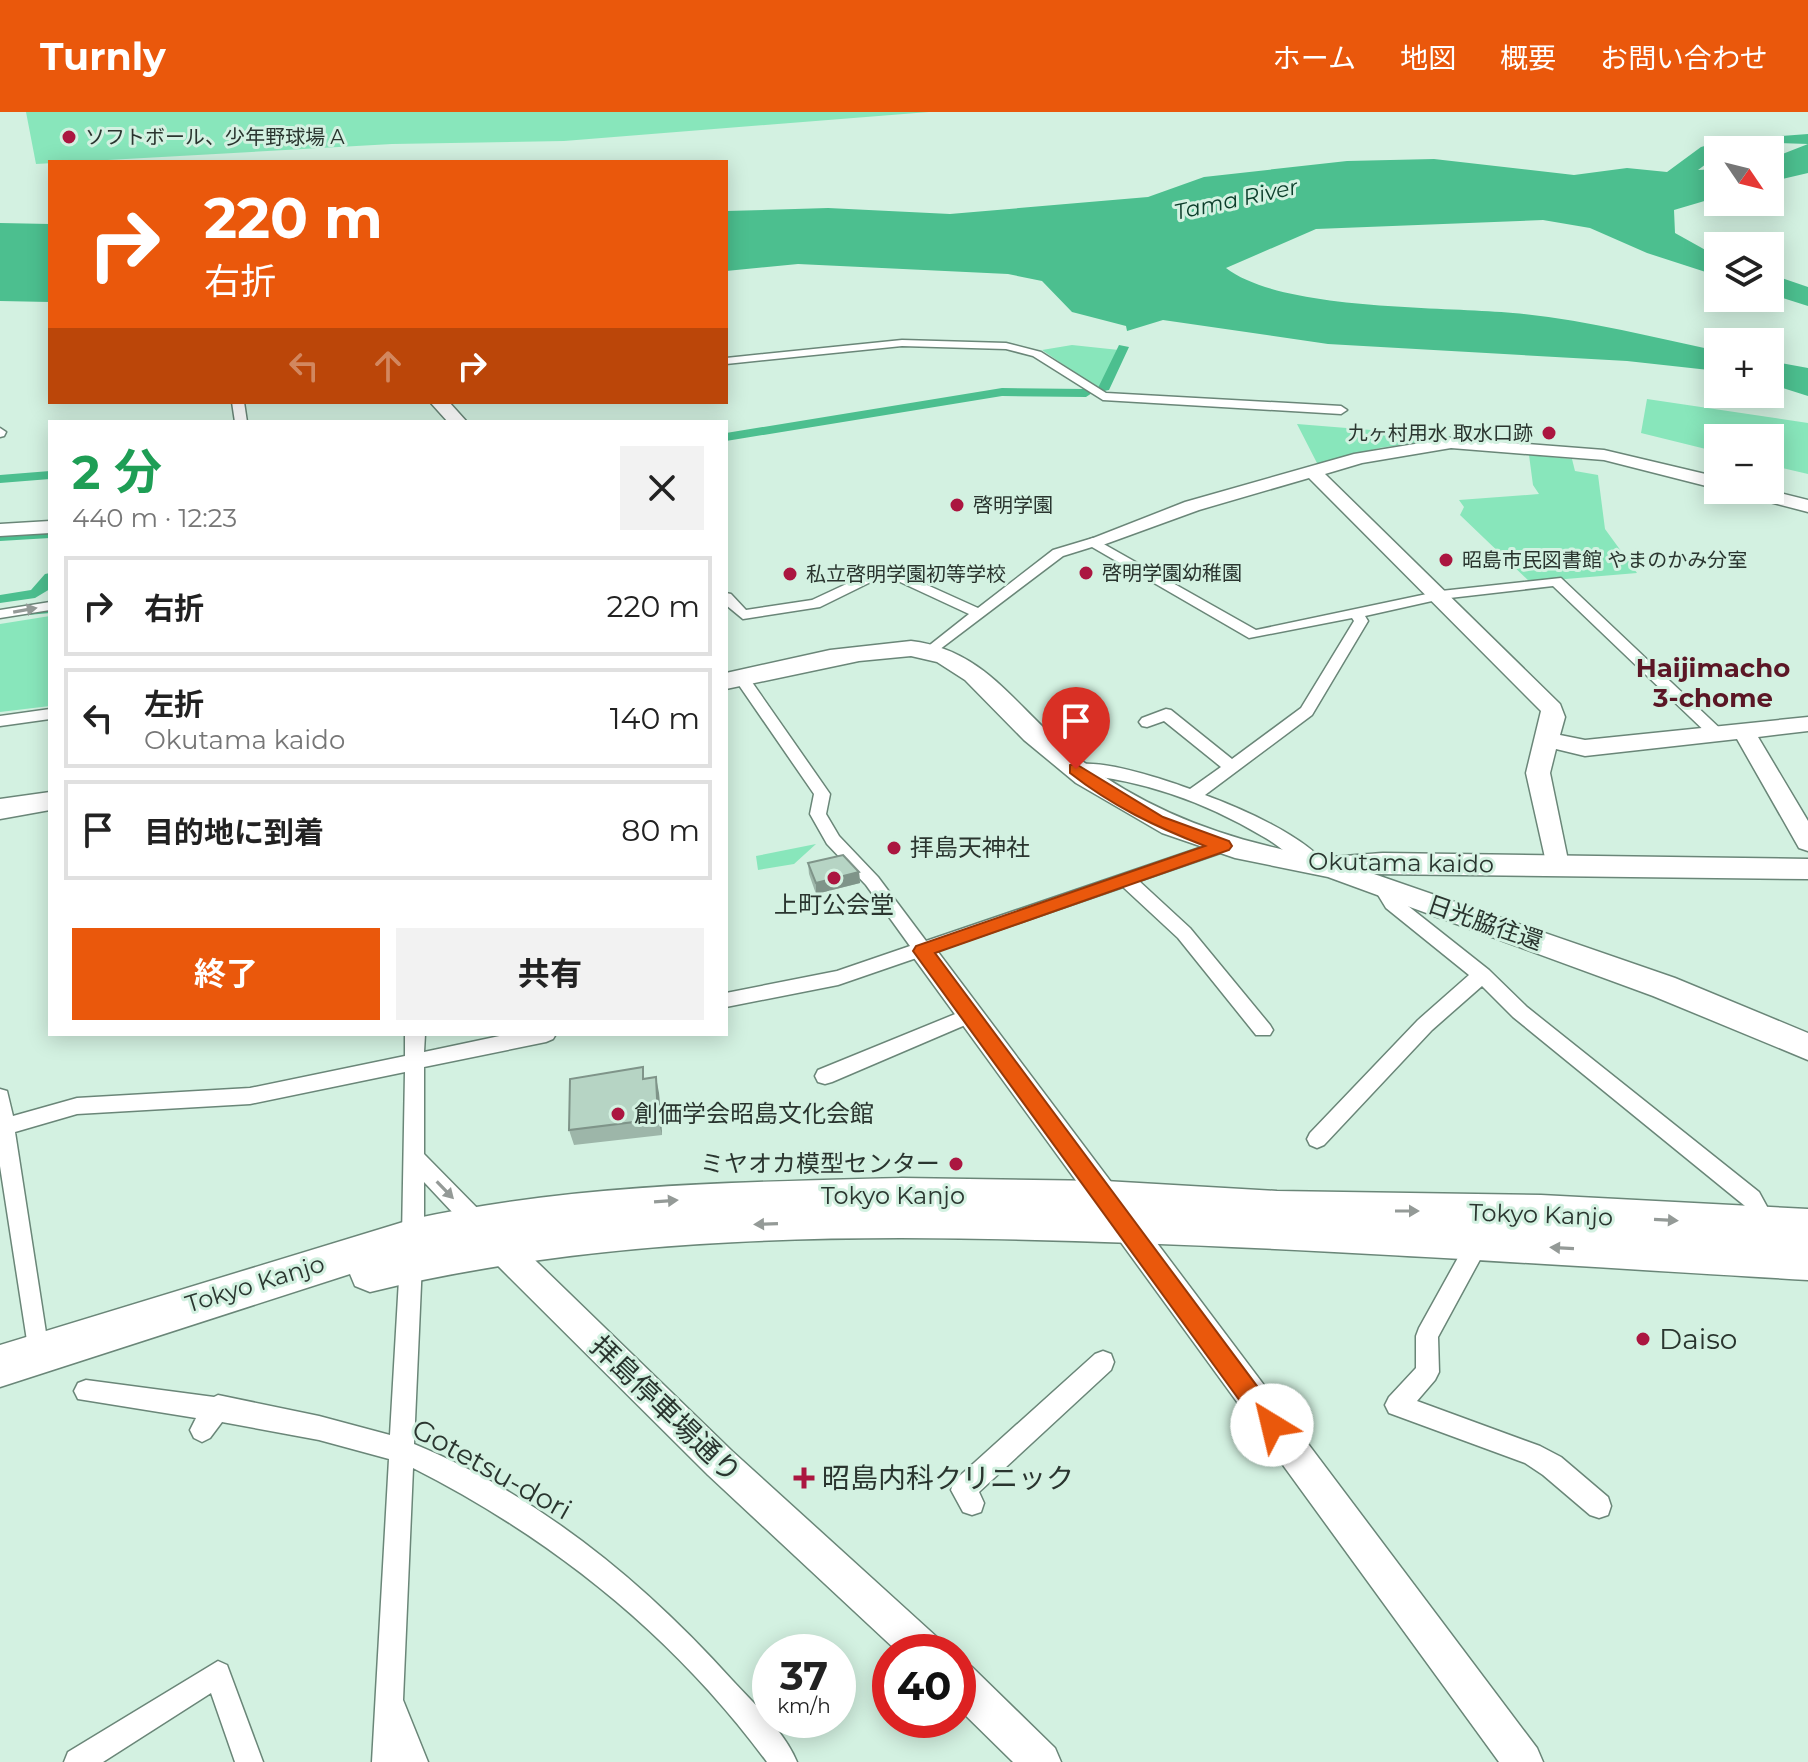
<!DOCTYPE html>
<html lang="ja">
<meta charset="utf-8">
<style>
:root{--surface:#fff;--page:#f2f2f2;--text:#222;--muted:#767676;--line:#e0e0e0;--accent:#ea580c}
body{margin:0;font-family:Montserrat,"Noto Sans JP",sans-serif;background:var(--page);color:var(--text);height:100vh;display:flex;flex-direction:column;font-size:30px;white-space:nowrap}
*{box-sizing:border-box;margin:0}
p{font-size:26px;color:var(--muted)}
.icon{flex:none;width:44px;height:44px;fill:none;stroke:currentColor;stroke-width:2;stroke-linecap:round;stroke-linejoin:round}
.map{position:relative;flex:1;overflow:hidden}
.side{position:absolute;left:48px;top:308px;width:680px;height:616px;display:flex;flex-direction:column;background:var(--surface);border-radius:0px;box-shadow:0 4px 20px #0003}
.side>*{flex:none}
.guide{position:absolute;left:48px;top:48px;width:680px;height:244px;border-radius:0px;box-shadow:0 4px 20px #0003;background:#ea580c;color:#fff;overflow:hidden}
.needle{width:52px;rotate:125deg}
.fabs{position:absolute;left:1704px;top:24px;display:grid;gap:16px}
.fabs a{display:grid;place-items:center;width:80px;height:80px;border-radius:0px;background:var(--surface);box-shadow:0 4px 20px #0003;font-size:40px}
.speed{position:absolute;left:752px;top:1522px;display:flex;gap:16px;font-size:40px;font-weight:700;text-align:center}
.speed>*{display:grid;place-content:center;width:104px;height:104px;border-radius:50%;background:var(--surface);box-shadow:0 4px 20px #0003;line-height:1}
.speed small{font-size:20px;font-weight:400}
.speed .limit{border:12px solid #d22;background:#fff;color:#111}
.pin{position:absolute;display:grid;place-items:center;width:68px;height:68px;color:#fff;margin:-82px -34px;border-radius:50% 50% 50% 0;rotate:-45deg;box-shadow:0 0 8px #0007}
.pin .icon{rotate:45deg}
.me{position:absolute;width:88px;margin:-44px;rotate:324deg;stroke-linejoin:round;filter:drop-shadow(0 0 6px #0008)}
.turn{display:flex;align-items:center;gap:28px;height:168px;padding:0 24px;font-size:36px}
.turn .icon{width:104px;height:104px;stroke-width:2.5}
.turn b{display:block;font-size:56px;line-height:68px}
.lanes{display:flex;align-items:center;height:76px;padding:0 24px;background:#0003;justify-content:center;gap:40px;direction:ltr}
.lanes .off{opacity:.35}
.round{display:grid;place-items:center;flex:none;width:84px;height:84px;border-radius:0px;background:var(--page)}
.headline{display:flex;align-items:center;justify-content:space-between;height:136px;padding:0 24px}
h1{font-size:48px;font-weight:700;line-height:60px;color:#1e9e55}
.button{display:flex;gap:16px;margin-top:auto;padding:16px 24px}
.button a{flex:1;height:92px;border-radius:0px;background:var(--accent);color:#fff;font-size:32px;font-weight:700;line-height:92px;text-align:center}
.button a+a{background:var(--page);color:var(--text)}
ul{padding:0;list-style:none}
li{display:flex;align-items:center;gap:24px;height:100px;margin:0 16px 12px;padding:0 8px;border:4px solid var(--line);border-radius:0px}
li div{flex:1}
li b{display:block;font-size:30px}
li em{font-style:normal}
header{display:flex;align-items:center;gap:48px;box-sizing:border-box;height:112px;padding:0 40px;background:var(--accent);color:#fff}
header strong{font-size:38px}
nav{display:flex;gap:44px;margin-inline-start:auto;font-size:28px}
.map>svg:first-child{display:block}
.green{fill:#88e6bb}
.water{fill:#4cbf8f}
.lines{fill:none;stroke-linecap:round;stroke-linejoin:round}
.stream{stroke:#4cbf8f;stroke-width:4}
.canal{fill:#4cbf8f;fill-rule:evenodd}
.street-casing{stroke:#6a8678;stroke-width:3}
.secondary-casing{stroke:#6a8678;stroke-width:3}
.primary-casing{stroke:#6a8678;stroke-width:3}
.highway-casing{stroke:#6a8678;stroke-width:3}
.street{fill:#fff;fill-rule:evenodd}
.secondary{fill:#fff;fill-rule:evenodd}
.primary{fill:#fff;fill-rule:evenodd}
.highway{fill:#fff;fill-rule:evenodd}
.wall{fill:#9db6a9}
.shaded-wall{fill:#7f9489}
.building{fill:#b6d4c4;stroke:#7f9489;stroke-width:2}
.oneway{fill:#949a97}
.route{fill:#ea580c;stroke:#983908;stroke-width:2}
.poi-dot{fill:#ab1640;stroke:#d3f1e1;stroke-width:3}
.labels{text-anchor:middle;stroke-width:6;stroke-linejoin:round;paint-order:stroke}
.far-poi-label{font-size:20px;fill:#2a352f;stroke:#d3f1e1;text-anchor:start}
.far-water-label{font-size:22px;font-style:italic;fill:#0b3d2a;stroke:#d3f1e1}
.poi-label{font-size:24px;fill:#2a352f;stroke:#d3f1e1;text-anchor:start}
.street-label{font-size:24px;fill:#2a352f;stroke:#d3f1e1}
.neighbourhood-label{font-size:26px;font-weight:bold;fill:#5b1625;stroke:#d3f1e1}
.near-poi-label{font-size:28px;fill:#2a352f;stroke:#d3f1e1;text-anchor:start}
.near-street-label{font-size:28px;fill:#2a352f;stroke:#d3f1e1}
</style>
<header>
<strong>Turnly</strong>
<nav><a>ホーム</a><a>地図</a><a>概要</a><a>お問い合わせ</a></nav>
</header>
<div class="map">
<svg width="1808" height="1650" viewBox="0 0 1808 1650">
<rect width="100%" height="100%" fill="#d3f1e1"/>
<path class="green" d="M26,0H929L564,29L392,32L36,52Z
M1072,233L1119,238L1099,277L1042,238Z
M1647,287L1808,311V362L1770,353V326H1718V340L1641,321Z
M1297,312L1458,325L1379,336L1318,353Z
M1529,343L1572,347L1575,359L1598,363L1605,417L1637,461L1530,470L1460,403L1464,395L1459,388L1539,382L1533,373Z
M50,504V594L0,600V512Z
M816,732L794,752L758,758L756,744Z"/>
<path class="water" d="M1808,22V32L1776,31L1718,38V43L1698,58L1718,57V85L1674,98L1675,121L1718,145V164L1647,141L1590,116L1543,108L1316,117L1226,156C1282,199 1440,194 1513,201C1582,207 1651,225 1718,239V259L1627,249L1328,232L1163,208L1127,219L1126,214L1072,200L1042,169L1008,162L798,152L726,159V99L828,96L950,102L1148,85L1204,65L1347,49L1434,47L1574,63L1627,56L1667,60L1701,35L1726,28Z
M1808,32V61L1770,70V47Z
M0,111L50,112V190L0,189Z
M1770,162L1808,175V194L1770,182Z
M1770,249L1808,256V284L1770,272Z"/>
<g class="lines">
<path class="stream" d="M27,501L50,499"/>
<path class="canal" d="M1119,233L1129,235L1109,278L1099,280L1097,278Z
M1002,276L1086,277L1092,281L1086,285L1002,284L726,329V321Z
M50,359V367L0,371V363Z
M50,418V426L0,429V421Z
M50,461V477L35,486L0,491V483L31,478L45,462Z"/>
<g class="street-casing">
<path id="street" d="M902,228L1006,231L1041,240L1106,281L1341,294L1347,298L1341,302L1103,288L1033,244L1006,237L902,234L726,252V246Z
M232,290H244L247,310H235Z
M0,316L6,320L4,324L0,325Z
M1093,426L1256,518L1441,479L1561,466L1727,623L1725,627H1713L1553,474L1441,487L1365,504L1368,509L1312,603L1205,683C1240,696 1306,724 1328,755L1319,761C1302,756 1280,733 1262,724C1205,690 1143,668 1076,662L1068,657C1084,640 1169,669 1190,677L1221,655L1164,609L1147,615L1142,614L1139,610L1142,606L1166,597L1171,598L1232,647L1301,596L1354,509L1352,506L1249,526L1092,435L1063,444L931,544L924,539L926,536L969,502L885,463L820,495L743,507L726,493V481L731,482L746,498L812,488L885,454L978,496L1053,438Z
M50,490V498L0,506V498Z
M742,561L747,563L830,682L826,702L839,724L878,765L926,829L1217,730H1229L1231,734L1229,738L1139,769L1190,816L1270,913L1273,918L1270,923H1256L1178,826L1123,775L838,873L726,895V881L837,859L910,834L866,773L827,732L810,702L814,682L734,566Z
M50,597V607L0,614V604Z
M1381,767L1387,769L1398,786L1489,858L1527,895L1759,1080L1777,1113L1774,1120L1766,1123L1758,1120L1745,1094L1513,905L1482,874L1432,918L1324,1033L1317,1036L1310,1033L1307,1027L1310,1021L1418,908L1469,863L1386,796L1372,773Z
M970,896L977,898L979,903L977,908L832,970L825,972L818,970L815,964L818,958Z
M405,922H425L424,940L509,922H556L553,927L546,930L424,955V1042L485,1104L488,1111L485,1118L477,1121L469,1118L424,1070V1125L421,1132L413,1135L405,1132L402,1125L405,960L250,992L77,1002L15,1020L49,1240L46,1248L38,1251L30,1248L0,1054V977L7,979L13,1004L77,986L250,976L405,944Z
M1478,1121L1486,1124L1489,1131L1438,1225L1439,1260L1435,1268L1417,1289L1540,1334L1561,1345L1608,1385L1611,1394L1608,1403L1599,1406L1590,1403L1543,1363L1525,1351L1389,1301L1385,1293L1389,1285L1416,1256V1224L1419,1216L1470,1124Z
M411,1140L419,1143L422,1150L414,1332C538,1383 644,1470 733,1569C756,1594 784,1619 797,1650H767C673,1523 553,1427 413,1356L403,1588L428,1650H372L389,1347L319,1328L222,1310L210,1326L202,1330L194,1326L190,1318L196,1306L78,1287L74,1279L78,1271L86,1268L214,1285L218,1283L319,1304L390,1323L400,1150L403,1143Z
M1103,1239L1111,1242L1114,1250L1111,1258L979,1380L984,1391L981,1400L972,1403L963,1400L951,1378L954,1369L1095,1242Z
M218,1549L227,1553L263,1650H235L211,1581L103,1650H64L68,1640Z"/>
</g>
<g class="secondary-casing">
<path id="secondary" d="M430,290H449L467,310H448Z
M1451,326L1604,338L1718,365V377L1604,348L1451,336L1362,351L1325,362L1560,592L1565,605L1560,623L1585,628L1808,605V619L1758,625L1808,709V739L1799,736L1737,627L1585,644L1556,637L1550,661L1569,753L1566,759H1548L1526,661L1541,599L1309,366L1199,398L1100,434H1086L1083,430L1185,390L1354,342Z
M1737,378H1768L1808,388V400L1739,382Z
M50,409V421L0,424V412Z
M923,829L932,832L1537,1636L1543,1650H1499L914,846L910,839L914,832Z
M494,1115L505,1119L732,1339L939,1527L945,1540H898L708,1363L483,1139L478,1129L483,1119Z
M958,1550L972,1555L1055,1636L1061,1650H1013L958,1596Z"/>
</g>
<g class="primary-casing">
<path id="primary" d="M911,529C985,538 1014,593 1067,637C1126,686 1194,716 1268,734C1286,738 1304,744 1322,745C1342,745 1363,742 1383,741L1808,747V767L1374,762L1675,866L1808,921V948L1653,884L1328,765L1235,746L1162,721L1076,671L1024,628L965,568L937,550L911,544L859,549L726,577V561L830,538Z
M50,680V698L0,707V687Z"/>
</g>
<g class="highway-casing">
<path id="highway" d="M902,1066L1105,1069L1277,1079L1541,1083L1808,1097V1168C1584,1155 1359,1139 1134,1131C878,1122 621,1119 370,1180L355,1174L350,1162L0,1275V1233L413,1107C574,1072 738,1070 902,1066Z"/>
</g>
<use href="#street" class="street"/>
<use href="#secondary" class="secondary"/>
<use href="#primary" class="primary"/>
<use href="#highway" class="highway"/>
</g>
<path class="wall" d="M808,751L859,760L860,771L816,782L809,762Z
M645,966L659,981L662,1023L574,1033L569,1018Z"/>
<path class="shaded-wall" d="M859,760L860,771L816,782V771Z
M656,965L659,981L662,1023L658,1007Z"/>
<path class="building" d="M843,743L859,760L816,771L808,751Z
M643,955V967L656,965L658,1007L569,1018L570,967Z"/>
<defs><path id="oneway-solid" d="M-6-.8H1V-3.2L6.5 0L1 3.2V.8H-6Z" transform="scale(2)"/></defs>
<g class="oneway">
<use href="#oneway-solid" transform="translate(25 498) rotate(-10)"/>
<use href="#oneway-solid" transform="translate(445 1078) rotate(46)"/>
<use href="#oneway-solid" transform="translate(666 1089) rotate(-4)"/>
<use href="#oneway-solid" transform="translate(1407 1099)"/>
<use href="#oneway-solid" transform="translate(1666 1108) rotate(3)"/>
<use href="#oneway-solid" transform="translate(766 1112) rotate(178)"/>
<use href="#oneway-solid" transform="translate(1562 1136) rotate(-177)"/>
</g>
<path class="route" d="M1076,652L1163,705L1229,729L1232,734L1229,738L935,841L1280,1305L1284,1313L1280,1322L1272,1325L1264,1322L913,839L916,834L1205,734C1156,715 1112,694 1070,661V653Z"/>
<g class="poi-dot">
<circle cx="69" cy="25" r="8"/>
<circle cx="1549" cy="321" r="8"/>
<circle cx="957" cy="393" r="8"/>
<circle cx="1446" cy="448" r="8"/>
<circle cx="1086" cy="461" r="8"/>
<circle cx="790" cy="462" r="8"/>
<circle cx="894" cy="736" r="8"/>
<circle cx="834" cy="766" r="8"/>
<circle cx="618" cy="1002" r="8"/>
<circle cx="956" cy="1052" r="8"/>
<circle cx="1643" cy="1227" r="8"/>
<path d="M800 1354h8v8h8v8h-8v8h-8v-8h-8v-8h8z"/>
</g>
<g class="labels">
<g class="far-poi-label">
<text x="85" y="32">ソフトボール、少年野球場 A</text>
<text x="1533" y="328" text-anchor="end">九ヶ村用水 取水口跡</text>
<text x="973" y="400">啓明学園</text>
<text x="1462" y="455">昭島市民図書館 やまのかみ分室</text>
<text x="1102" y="468">啓明学園幼稚園</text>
<text x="806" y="469">私立啓明学園初等学校</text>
</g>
<g class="far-water-label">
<text transform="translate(1236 87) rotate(-12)" y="8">Tama River</text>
</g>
<g class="poi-label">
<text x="910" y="744">拝島天神社</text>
<text x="834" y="801" text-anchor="middle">上町公会堂</text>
<text x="634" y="1010">創価学会昭島文化会館</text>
<text x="940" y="1060" text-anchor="end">ミヤオカ模型センター</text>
</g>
<g class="street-label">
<text transform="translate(1401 751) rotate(1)" y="8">Okutama kaido</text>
<text transform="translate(1485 811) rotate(19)" y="8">日光脇往還</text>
<text x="893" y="1092">Tokyo Kanjo</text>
<text transform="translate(1541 1103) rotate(2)" y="8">Tokyo Kanjo</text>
<text transform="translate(255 1172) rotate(-17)" y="8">Tokyo Kanjo</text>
</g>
<g class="neighbourhood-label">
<text x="1713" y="565">Haijimacho<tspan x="1713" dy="30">3-chome</tspan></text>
</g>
<g class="near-poi-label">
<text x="1659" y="1237">Daiso</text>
<text x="822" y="1376">昭島内科クリニック</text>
</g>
<g class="near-street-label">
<text transform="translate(666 1297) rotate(44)" y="10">拝島停車場通り</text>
<text transform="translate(492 1357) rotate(29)" y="10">Gotetsu-dori</text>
</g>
</g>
</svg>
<div class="fabs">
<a><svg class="needle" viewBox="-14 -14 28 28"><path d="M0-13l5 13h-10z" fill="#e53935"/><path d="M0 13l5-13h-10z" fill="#767676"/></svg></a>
<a><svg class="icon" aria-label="layers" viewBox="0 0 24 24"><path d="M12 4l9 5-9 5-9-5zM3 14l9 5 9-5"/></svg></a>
<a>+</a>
<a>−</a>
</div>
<div class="speed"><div>37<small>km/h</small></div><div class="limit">40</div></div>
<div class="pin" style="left:1076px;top:657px;background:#d93025"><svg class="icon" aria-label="arrive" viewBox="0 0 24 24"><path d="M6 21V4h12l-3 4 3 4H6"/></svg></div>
<svg class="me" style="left:1272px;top:1313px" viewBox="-20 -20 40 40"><circle r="19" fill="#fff"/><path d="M0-13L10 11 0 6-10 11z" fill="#ea580c"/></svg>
<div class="guide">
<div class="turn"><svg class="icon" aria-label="right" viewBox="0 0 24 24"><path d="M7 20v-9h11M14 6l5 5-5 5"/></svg><div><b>220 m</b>右折</div></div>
<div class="lanes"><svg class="icon off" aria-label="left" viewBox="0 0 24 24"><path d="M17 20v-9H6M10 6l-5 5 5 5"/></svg><svg class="icon off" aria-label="ahead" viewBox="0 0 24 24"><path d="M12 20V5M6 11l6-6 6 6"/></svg><svg class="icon" aria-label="right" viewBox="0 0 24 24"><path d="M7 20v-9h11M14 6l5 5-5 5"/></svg></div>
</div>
<section class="side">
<div class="headline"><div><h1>2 分</h1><p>440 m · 12:23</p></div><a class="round"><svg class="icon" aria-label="close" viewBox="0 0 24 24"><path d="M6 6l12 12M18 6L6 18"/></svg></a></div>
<ul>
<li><svg class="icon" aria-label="right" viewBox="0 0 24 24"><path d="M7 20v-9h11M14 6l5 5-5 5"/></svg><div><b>右折</b></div><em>220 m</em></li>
<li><svg class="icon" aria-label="left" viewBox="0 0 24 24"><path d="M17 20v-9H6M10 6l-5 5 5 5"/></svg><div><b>左折</b><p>Okutama kaido</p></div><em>140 m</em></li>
<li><svg class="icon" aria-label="arrive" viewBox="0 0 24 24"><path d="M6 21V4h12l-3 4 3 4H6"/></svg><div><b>目的地に到着</b></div><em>80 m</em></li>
</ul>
<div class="button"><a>終了</a><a>共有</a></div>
</section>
</div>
